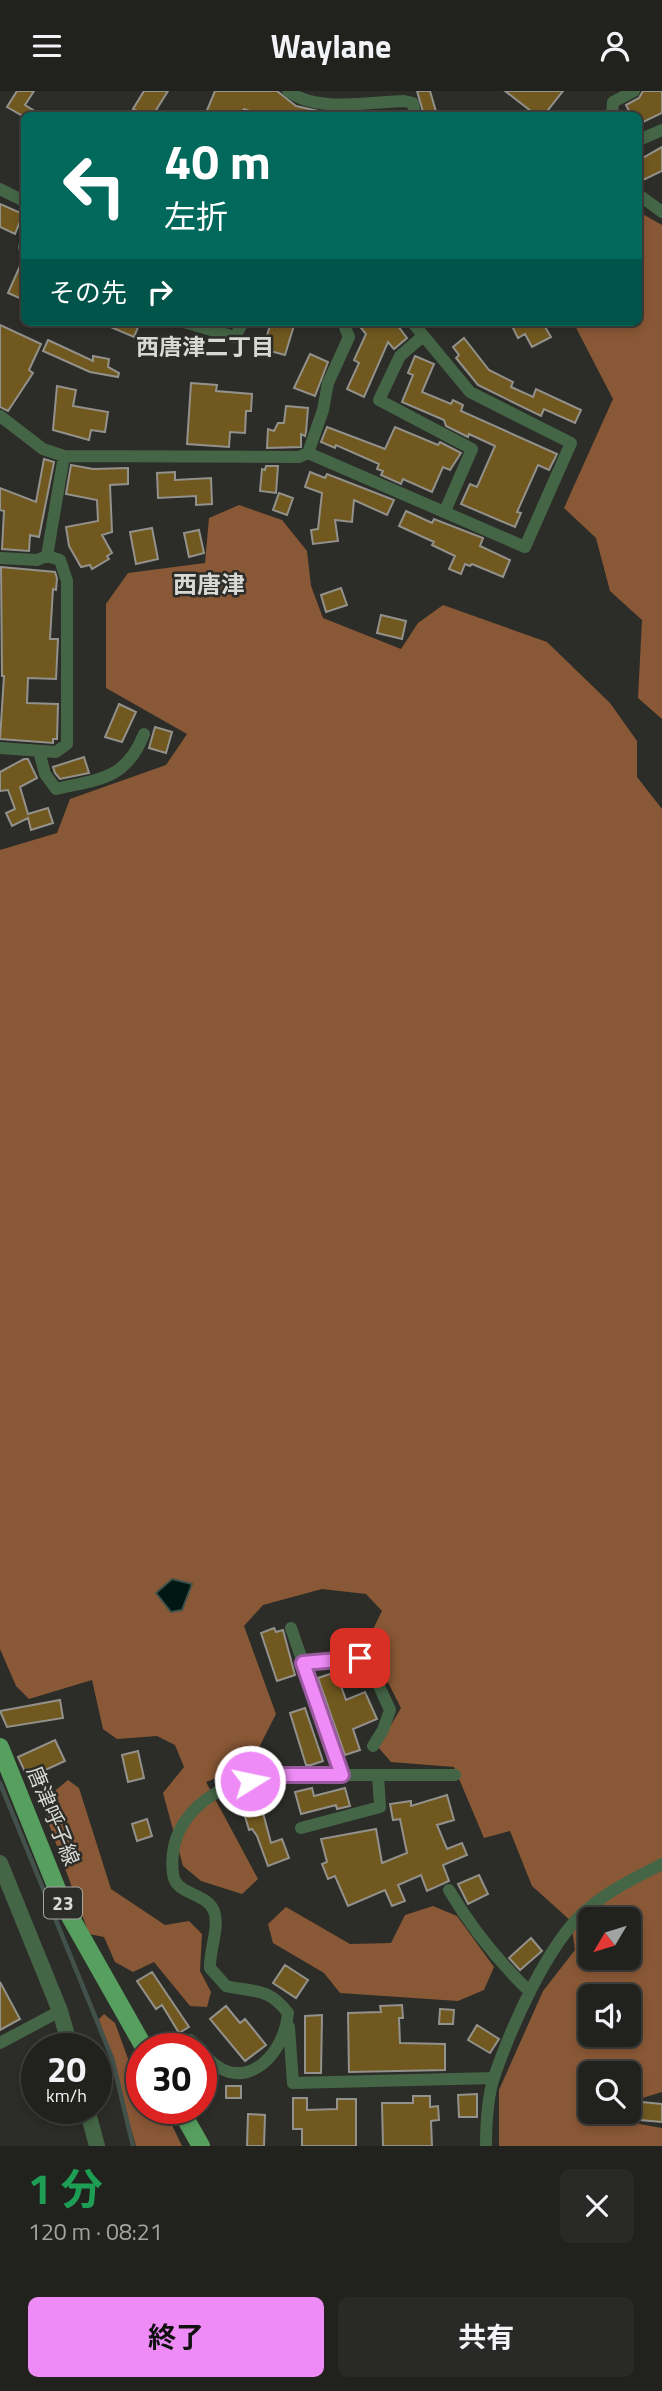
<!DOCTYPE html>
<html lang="ja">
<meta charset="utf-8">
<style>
:root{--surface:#21221e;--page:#292a27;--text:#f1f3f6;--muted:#a2a4a4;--line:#3e3f3c;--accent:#ef8bf6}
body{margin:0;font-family:"Titillium Web","Noto Sans JP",sans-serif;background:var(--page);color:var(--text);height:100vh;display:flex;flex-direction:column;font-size:26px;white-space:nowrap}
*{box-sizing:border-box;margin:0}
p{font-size:23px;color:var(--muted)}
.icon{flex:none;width:38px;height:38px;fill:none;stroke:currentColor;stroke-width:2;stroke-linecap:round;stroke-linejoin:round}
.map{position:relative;height:2055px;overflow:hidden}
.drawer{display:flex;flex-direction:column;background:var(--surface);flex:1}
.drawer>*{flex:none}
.top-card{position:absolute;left:21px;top:21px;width:621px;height:214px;border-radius:10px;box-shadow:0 4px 10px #0003,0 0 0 2px var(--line);background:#00695c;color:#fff;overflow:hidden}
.needle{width:46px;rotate:232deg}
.fabs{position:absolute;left:578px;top:1816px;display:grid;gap:14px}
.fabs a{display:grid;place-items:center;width:63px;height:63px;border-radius:10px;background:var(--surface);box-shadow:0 4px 10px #0003,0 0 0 2px var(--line);font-size:35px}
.speed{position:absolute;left:21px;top:1942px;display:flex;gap:14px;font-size:35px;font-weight:700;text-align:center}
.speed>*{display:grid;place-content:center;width:91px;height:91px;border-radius:50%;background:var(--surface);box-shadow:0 4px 10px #0003,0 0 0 2px var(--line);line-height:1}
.speed small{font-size:18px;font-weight:400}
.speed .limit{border:10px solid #d22;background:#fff;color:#111}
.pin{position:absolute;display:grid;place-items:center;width:60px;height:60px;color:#fff;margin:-30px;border-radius:14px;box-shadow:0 4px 10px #0006}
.me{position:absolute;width:77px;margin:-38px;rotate:80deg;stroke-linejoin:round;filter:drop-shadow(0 0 5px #0008)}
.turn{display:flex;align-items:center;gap:24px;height:147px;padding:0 28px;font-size:32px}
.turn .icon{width:91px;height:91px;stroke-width:2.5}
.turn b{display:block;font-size:49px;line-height:60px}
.then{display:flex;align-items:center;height:66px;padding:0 28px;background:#0003;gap:14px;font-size:26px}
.round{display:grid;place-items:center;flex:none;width:74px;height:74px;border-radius:10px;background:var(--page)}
.overview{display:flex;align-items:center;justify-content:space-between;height:119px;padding:0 28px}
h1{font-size:42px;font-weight:700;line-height:52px;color:#1e9e55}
.action{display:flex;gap:14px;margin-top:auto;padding:14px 28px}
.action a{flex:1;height:80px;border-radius:10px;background:var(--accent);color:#111;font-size:28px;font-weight:700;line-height:80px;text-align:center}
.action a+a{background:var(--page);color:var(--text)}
header{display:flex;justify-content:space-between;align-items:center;height:91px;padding:0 28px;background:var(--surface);font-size:32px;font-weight:700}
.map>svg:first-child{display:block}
.forest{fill:#895836;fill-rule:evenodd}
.water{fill:#011712;stroke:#42514c;stroke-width:2}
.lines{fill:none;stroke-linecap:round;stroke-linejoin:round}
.stream{stroke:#42514c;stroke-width:4.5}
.building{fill:#70581f;stroke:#93918b;stroke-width:2}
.minor{stroke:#446647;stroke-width:12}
.tertiary{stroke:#446647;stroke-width:16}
.primary{stroke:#569f5f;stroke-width:18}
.route-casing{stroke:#9b5aa0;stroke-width:18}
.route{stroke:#ef8bf6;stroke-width:12}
.labels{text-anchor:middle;stroke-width:5;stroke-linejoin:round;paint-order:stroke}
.shield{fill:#2c2d28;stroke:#a4a5a1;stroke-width:2}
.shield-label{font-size:19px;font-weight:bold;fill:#d8d8d5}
.street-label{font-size:21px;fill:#d8d8d5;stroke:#2c2d28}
.neighbourhood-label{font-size:23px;font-weight:bold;fill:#d8d8d5;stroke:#2c2d28}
.quarter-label{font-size:24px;font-weight:bold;fill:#d8d8d5;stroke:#2c2d28}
</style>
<header><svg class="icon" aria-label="menu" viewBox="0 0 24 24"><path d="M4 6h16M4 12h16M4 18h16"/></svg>Waylane<svg class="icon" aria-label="person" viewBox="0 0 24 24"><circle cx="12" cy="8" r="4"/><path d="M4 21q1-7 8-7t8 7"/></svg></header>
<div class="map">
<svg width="662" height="2055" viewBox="0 0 662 2055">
<rect width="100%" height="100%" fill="#2c2d28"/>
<path class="forest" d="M639,121L662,134V628L638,607L642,529L610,500L596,447L564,417L613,308L573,231H639Z
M239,414L282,429L307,460L311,495L323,527L401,558L418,532L443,514L547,551L610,612L637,650V686L662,718V2001L639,2008L633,2022L639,2033L662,2037V2055H499V1999L543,1900L575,1859L571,1830L532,1795L510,1740L484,1747L454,1676L391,1671L378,1656L401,1617L367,1550L382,1520L366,1503L322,1498L263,1514L244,1535L276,1623L250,1674L206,1691L258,1788L242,1803L201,1790L183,1775L163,1702L184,1676L175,1654L157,1645L117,1648L103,1638L92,1589L29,1608L16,1595L0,1558V759L57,742L70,708L166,674L187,643L106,597V513L128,482L205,472L209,427ZM590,1829H628V1867H590ZM590,1906H628V1944H590ZM590,1983H628V2021H590Z
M68,1689L79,1697L111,1798L165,1834L189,1830L202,1843L200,1880L211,1901L207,1916L190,1915L154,1871L133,1881L115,1871L104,1846L89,1843L46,1725L56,1699Z
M433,1815L457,1825L494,1876L484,1899L458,1910L340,1902L324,1882L273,1852L268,1833L286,1816L350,1853L391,1852L405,1824Z
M104,1923L115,1932L142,2006V2018H159L168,2026L182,2055H136L99,1928Z"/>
<path class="water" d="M172,1488L192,1493L182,1519L171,1521L156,1502Z"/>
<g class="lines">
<path class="stream" d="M0,1692L112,1967L133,2055"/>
</g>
<path class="building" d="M17,0H34L25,14L41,24H21L7,16Z
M144,0H168L153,24H144L133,18Z
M215,0H277L296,15L323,21L322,24H261L244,18L241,24H205Z
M417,0H430L437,24H424Z
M505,0H563L544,24H536Z
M643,0H662V22L639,33V24H631L626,14L639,7Z
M662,56V80L639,91V69Z
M0,113L23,123L15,143L0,136Z
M24,166V209L8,202Z
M99,231H128L138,236L134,246Z
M271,231H295L285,264L263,258Z
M356,231H395L407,247L394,258L388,251L364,306L347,298L359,272L354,269L366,243Z
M510,231H550L544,234L551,246L532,256L525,243L518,247Z
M0,234L41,253L29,279L33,282L8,320L0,316Z
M464,247L489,279L513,291L511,296L533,306L536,298L581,319L575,332L544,318L541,325L478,294L456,267L459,264L453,256Z
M48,249L93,270V265L109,268L108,276L119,282L118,286L90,281L43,260Z
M310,263L328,271L315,305L294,297Z
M415,265L434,273L422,301L451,313L453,309L463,314L461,320L557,363L549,379L538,374L517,421L521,422L515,436L461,413L470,393L477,396L495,355L469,343L468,346L446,335L444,329L402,311L413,284L408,282Z
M191,292L217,294L216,300L252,303L251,320H246L245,342L230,341L229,356L187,353Z
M57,295L76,299L73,315L108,321L105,341L91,339L89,349L53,339Z
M286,315L308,317L306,341L305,345L301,343V356L267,357L268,338L274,340L278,332H284Z
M327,336L385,358L395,336L438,354L440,351L461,362L450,379L443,376L432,401L403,388L401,393L381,384L383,380L377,378L379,373L336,354L335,357L321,351Z
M44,368L54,371L39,446L30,444L29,460L2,458L4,420L0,419V397L36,411Z
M71,374L93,378L128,377V393L110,394L112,441L102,444L112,462L107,465L109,468L92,478L90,474L81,476L69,455L66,436L98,430L97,409L66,403Z
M266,375H278L276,402L260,400L262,378L265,379Z
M175,381V389L211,387L212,413L196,414V405L158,407L157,382Z
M310,381L325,387L327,383L394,409L387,424L354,409L352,431L335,429L338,450L313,453L311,439L318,438L322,402L305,396Z
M279,402L293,407L287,424L273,419Z
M406,420L432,432L434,428L483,447L480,455L510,469L503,486L472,473L470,475L465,473L461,483L449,478L455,465L432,454L434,451L399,435Z
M152,437L158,468L136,473L130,441Z
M199,439L204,462L189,466L184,442Z
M1,476L55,481L57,487L56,499L53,498L50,548H58L56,588L28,587L27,612L58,613L57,648H53V652L0,648L4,585H2Z
M341,497L347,514L326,521L321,504Z
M381,524L406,530L402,548L377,542Z
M119,613L136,621L122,651L105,646Z
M155,636L172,641L166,662L149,657Z
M84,666L89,682L60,688L55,682L53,676Z
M24,668H28L37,687L20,696L28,723L48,717L53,732L31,739L28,727L12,735L6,722L15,718L8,699L0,700V681Z
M274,1537L276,1541L283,1539L295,1584L277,1590L261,1542Z
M336,1581L346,1609L365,1601L377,1628L353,1638L360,1659L345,1664L318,1587Z
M60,1609L63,1627L7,1636L0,1620Z
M305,1617L323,1670L311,1674H306L290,1622Z
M55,1649L65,1670L28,1687L18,1666Z
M138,1660L144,1687L128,1691L122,1664Z
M312,1697L314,1705L345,1697L350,1715L337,1718L336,1714L301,1723L295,1701Z
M447,1704L454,1729L437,1734L447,1758L462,1752L467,1764L443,1774L449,1790L427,1800L421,1784L398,1794L405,1810L392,1815L385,1799L348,1815L335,1785L328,1788L322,1773L327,1771L321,1748L376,1738L382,1772L407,1762L400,1728L393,1729L390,1713L411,1710V1715Z
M262,1718L271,1752L282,1748L289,1767L268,1775L257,1745L252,1738L249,1739L244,1722Z
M147,1728L152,1745L137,1750L132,1733Z
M479,1784L488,1803L468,1813L458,1793Z
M531,1847L542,1860L520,1879L509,1867Z
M285,1874L308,1889L296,1907L273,1892Z
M152,1881L189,1936L179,1942L162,1914L156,1918L137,1890Z
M0,1891L20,1928L0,1939Z
M402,1914L403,1927H399L400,1952L445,1953V1979L349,1981L348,1922L381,1921L380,1915Z
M226,1915L240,1932L245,1928L266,1954L245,1970L210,1928Z
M440,1918L454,1919L453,1933H439Z
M322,1924L321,1982H305V1925Z
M477,1934L499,1948L490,1962L468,1949Z
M226,1995H241V2007H226Z
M477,2003V2026H459L458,2004Z
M413,2005H430V2016L438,2015L439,2029L431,2030L432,2055H383L382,2012H413Z
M293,2007H307V2019L337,2018V2008H356V2055H302V2038H293Z
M642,2011L662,2013V2031L640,2029Z
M248,2023L265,2024L264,2055H247Z"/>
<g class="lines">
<path class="minor" d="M288,0C317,22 370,11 404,10L413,12L415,24
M612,24L613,11L634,0
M639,49L662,39
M0,98L24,110
M639,104L662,121
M24,155V157
M184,231L235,246L243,231
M423,245L400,265L379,309L472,358L445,420
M0,325L43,358L64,365L299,366L308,362L525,456L571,352L470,301L412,231
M308,362L323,319L328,292L349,246L343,231
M0,467L37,469L47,465
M0,657L56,661L67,653V490L60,469L47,465L64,365
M39,660L45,683L56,698C99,688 126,689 144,643
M291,1537L342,1684
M303,1572L360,1567L373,1582L390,1619L383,1639L373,1655
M301,1737L380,1716L378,1684
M449,1799C472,1838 498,1870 530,1901
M289,1936L293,1992L494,1987
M0,1952L60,1920
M180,1955L190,1949L201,1958
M201,1959C237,2009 284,1969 288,1922C268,1896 256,1902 226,1895L210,1877C209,1860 220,1836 214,1820C206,1801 175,1804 173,1783C166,1724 217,1692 269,1684C296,1680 326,1684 354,1684C387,1684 421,1684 455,1684
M486,2055C486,2032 487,2008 494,1986C511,1937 546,1856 584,1821C607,1800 635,1787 662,1773"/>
<path class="tertiary" d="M0,1772L60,1920L71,1958
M87,2018L97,2055"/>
<path class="primary" d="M0,1656L63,1813L145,1958
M180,2018L201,2055"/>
</g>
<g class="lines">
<g class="route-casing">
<path id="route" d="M250,1690L269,1684H342L303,1572L360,1567"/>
</g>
<use href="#route" class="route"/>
</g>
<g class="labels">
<rect class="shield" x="44" y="1796.5" width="38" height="31" rx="5"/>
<g class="shield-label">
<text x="63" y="1819">23</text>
</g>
<g class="street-label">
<text transform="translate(53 1725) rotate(68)" y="7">唐津呼子線</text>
</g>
<g class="neighbourhood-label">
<text x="205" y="264">西唐津二丁目</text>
</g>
<g class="quarter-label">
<text x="209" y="502">西唐津</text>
</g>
</g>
</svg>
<div class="fabs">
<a><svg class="needle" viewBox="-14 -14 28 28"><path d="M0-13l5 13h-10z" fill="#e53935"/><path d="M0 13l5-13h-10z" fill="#a2a4a4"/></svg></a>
<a><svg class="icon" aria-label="sound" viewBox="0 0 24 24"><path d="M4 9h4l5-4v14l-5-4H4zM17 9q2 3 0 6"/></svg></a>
<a><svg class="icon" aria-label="search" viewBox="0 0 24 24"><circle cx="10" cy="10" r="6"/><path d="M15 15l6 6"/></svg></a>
</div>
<div class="speed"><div>20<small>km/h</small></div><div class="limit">30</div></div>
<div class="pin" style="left:360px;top:1567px;background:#d93025"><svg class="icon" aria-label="arrive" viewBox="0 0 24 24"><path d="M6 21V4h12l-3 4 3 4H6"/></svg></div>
<svg class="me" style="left:250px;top:1690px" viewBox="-20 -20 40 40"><circle r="17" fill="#ef8bf6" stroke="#fff" stroke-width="3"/><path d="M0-11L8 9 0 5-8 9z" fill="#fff"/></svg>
<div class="top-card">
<div class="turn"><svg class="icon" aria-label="left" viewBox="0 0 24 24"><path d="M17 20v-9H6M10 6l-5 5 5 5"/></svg><div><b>40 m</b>左折</div></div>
<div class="then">その先<svg class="icon" aria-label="right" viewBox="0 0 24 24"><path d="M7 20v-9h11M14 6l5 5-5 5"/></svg></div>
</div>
</div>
<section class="drawer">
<div class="overview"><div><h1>1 分</h1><p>120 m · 08:21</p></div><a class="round"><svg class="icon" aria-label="close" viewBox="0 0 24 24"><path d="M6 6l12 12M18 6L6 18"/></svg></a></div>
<div class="action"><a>終了</a><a>共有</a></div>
</section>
